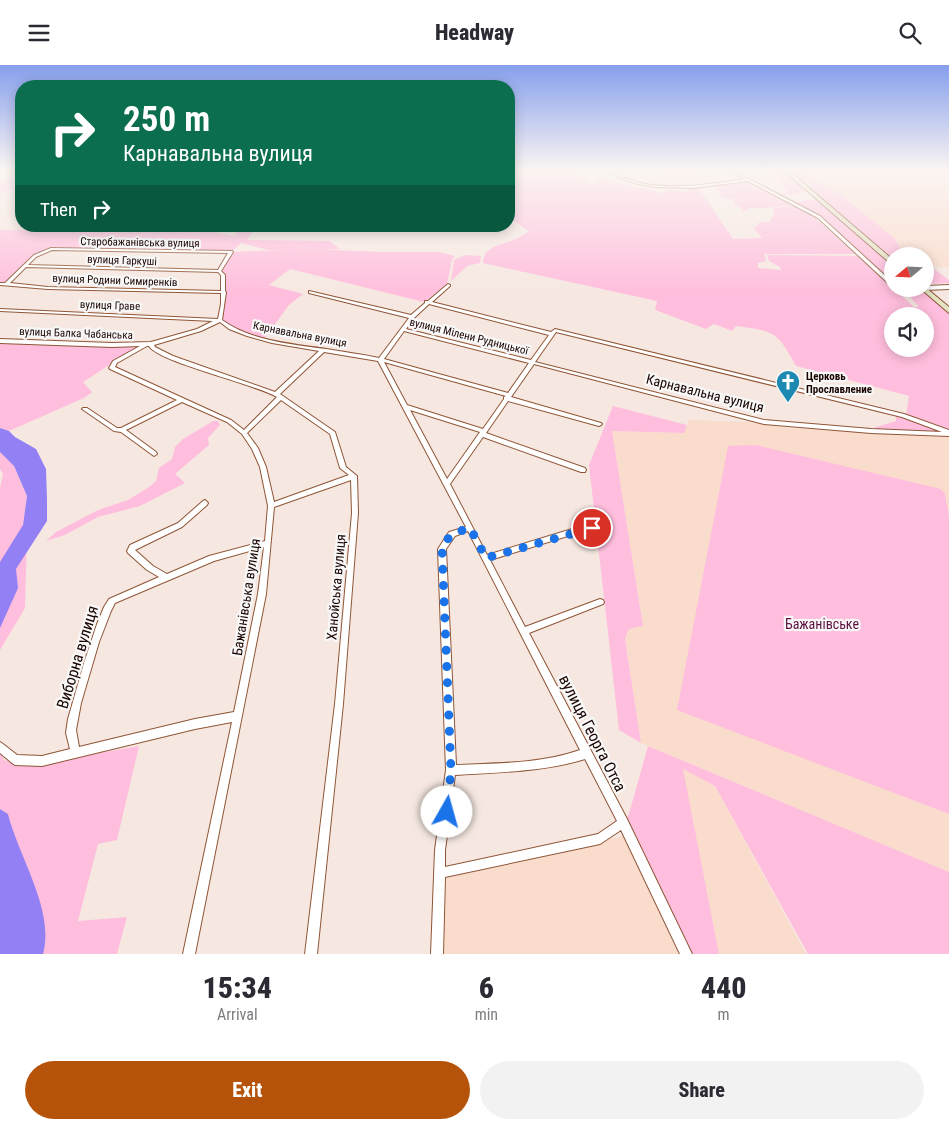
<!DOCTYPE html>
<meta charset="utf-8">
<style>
:root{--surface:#fff;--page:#f2f2f3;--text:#2b2b33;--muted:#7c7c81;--accent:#b45309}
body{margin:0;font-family:"Roboto Condensed",sans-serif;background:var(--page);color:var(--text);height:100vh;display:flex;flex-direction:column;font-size:19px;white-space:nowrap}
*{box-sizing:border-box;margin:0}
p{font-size:16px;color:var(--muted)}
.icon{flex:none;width:28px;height:28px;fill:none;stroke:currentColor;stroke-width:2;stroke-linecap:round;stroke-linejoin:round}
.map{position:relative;height:889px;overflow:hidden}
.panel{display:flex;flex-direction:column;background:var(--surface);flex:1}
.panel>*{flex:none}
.hud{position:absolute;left:15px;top:15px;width:500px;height:152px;border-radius:20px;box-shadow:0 2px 12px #0003;background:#0b6e4f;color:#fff;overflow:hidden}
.needle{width:32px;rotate:251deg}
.controls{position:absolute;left:884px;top:182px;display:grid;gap:10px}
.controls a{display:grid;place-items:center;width:50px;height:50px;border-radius:50%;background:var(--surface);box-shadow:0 2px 12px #0003;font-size:25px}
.pin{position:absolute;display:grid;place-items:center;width:42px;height:42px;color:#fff;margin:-21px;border:2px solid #fff;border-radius:50%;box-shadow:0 1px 5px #0007}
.me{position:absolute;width:55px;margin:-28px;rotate:7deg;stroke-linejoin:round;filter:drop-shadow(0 0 4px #0008)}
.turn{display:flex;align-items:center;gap:18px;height:105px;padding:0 25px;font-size:22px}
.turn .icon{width:65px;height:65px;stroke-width:2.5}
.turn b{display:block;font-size:35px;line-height:42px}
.then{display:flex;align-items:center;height:48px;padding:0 25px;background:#0003;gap:10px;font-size:19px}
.eta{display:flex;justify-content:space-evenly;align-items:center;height:85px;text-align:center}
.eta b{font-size:30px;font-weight:800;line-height:35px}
.primary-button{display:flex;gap:10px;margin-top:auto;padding:10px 25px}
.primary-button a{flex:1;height:58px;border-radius:30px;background:var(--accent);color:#fff;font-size:20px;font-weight:800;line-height:58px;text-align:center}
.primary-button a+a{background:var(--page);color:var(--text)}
header{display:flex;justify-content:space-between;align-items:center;height:65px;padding:0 25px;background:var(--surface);font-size:22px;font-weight:800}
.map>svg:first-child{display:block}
.built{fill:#fadccd}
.green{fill:#ffbedd;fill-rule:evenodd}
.water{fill:#9480f5}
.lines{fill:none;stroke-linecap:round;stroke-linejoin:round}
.minor-casing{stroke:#8f5536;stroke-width:2}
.tertiary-casing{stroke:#8f5536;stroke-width:2}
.secondary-casing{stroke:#8f5536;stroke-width:2}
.minor{fill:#fff;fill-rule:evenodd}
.tertiary{fill:#fff;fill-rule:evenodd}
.secondary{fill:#e3e2c3;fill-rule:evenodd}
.tram{stroke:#7f6e68;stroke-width:1}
.route{stroke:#1a73e8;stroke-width:9;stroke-dasharray:0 16.2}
.labels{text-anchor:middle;stroke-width:4.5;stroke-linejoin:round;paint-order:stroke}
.far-street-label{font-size:11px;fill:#1a0500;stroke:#f8f8f8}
.far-poi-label{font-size:11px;font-weight:bold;fill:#1a0500;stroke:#f8f8f8;text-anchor:start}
.street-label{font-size:14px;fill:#1a0500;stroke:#f8f8f8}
.park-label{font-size:14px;fill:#5f1240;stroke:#f8f8f8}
.near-street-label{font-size:16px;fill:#1a0500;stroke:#f8f8f8}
</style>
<header><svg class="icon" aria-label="menu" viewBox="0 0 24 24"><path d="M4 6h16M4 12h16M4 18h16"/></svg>Headway<svg class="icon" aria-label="search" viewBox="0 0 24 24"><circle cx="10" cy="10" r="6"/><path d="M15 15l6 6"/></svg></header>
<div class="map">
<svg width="949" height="889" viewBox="0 0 949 889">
<rect width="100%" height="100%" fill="#f6e8e1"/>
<path class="built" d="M668,104H688L702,111L684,113L663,111Z
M803,104L949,105V202H931L925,197V191H918L911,186H902L894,173L831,122H825Z
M689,355L749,357L787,363L949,372V451L945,429L677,644L949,749V807L641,678L625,574L629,564L643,561L612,366L684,368Z
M682,703L715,721L806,889H719Z
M624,771L679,889H444L442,812Z"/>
<path class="green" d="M21,104V115L13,123L0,129V118Z
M526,104H593L575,108L577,112L587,113V118L597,117L596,112H603L617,118L664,128L668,125L689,127V122H698L733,174L762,173L753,162L758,161V158L770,157L775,147L773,143L795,141L812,150L855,189H764L766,196L758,198V203L781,205L780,202L769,196L767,190L857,191L914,242H919L905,226C923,221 936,237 949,249V365L906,350L909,331L796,301C777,266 774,266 736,261L732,266L714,259L706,264L655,245L657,236L483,198C483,180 503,180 516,174C520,172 525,169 529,166L509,153V123ZM892,251H925V284H892Z
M766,104H783L805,126L794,130L778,129L789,127Z
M788,104H803L825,122H831L894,173L902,186H911L918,191H892V194Z
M749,116L751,118L791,140L764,143H747L750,145L744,146L733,136L735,134L723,133L714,121Z
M808,135L819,136L892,200V217L814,146L808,145L793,138Z
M242,161H256L247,175L329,176L340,184L268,185L241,178L231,187L51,184C29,190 18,215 0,219V165L209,166L234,171Z
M311,184L382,187H440L455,191L452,195L447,219L424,237L290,204L269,220L303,229L289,240L264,274C253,271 227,265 223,253C221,250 223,245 224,242C226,231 225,220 224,210L220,206L232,187Z
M466,190L481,191L480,198L467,201L451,216L454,195Z
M925,197L949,215V218L925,219Z
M0,276L140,280L83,317L92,327L84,333L9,366L0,363Z
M613,341L687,360L684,368L612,366L643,561L629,564L625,574L641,678L619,665L589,400Z
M896,350L944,367L870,364L896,356Z
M213,356H218L220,360L208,373L209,380L175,409L185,418L140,441L98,452L65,470L46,476L56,467L98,445L128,435L149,422L156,416L159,403L172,394L175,382L183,374Z
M756,380L941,424L945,429L949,451V749L677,645L728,381Z
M0,387L14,401L27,431L23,460L27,472L25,543L0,585V423L3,409L0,404Z
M139,681L117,775L98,779L78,856L127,852L117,889H0L24,797L14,773L8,749L0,744V685L4,695L25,701Z
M648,681L949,807V889H808L715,721L683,704L719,889H686L623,758L629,749Z"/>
<path class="water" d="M0,363L9,366L15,372L36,384L46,404L47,434V456L16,504L18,523L0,563V497L23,460L27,431L14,401L0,387Z
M0,744L8,749C19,793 55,845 43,889H0Z"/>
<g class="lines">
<g class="minor-casing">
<path id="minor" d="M603,104C610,104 615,109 621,112C627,114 634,116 640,118C674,125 711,119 745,114L726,104H730L820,151L892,217V220H890L818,153L748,116L694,123L656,122L638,119L620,113Z
M51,183L232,186L233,187L221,206L225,210V226L226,227L222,255C251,276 292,279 326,284C343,287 361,289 379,293L409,253L309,228V226L411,250L425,238V236H428L448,219L450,220V221L432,237L551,267L555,264L904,349L949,365V371L871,368L764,359L534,299L511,332L601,358L602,359L601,360L599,361L508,336L486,368L585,403L586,405L585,407H581L483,372L450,419L487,490L595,457L597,458L599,460L597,462L490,495L525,562L600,534L603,535L604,537L603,539L529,568L627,754L692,889H680L621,765L600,779L445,812L443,889H431L435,785L446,705L438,484L449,467L466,462L378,296L324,287L280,329L335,367L346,402L357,411L358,448L343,639L317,889H305L335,639L352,448L351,415L274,442L266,529L195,889H183L232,657L195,664L42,701L15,700L12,698L0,688V677L3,679L17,690L42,691L70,684L66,668L68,654L84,598L97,559L104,542L109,534L159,512L147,505L128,488L127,486L130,480L178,458L203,436L205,435L208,438L207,440L182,462L135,485L153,501L167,509L209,491L265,476L268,441L260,402L252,384L242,369L227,357L182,337L126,365L156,387L157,389L154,391L121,367L114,366L82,344L83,343H87L117,363H121L177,335L110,304L109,303L113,296L140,281L112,282L0,278V274L112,278L151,277L197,264L213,256L0,246V244L218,254L221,239V228L48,224L0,220V218H5L34,190ZM52,185L228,188L218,205L28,200L36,192ZM26,202L218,207L221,210V226L48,222L10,218ZM429,239L549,270L531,295L406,264L414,253ZM220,257L229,264L247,271L272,278L319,286L275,327L173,291L155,282L154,280L201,266ZM404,266L529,298L508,328L384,294ZM556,267L902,352L942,367L871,364L764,355L535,297ZM147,281H149C158,297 255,319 277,332L244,365L231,355L115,302L117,298ZM384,297L506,331L504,332V334L483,364L407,340ZM281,335L330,369L340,403L349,410L274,437L266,402L258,383L247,368ZM410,345L480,367L447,414ZM468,466L580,685C540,699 497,698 456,700L446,484L455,471ZM264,482L258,529L234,647L195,654L79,682L76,665L81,638L99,577L111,546L115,538L214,496ZM585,694L617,756L598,769L445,802V785L455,710C499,707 543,707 585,694Z"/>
</g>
<g class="tertiary-casing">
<path id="tertiary" d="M949,220V224L925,225L923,224H925V221Z"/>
</g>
<g class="secondary-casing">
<path id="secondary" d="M782,104H787L892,194V199L890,198Z
M925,222L949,242V248L921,224H925Z"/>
</g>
<use href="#minor" class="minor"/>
<use href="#tertiary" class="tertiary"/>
<use href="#secondary" class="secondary"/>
<path class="tram" d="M824,104L841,108L855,104
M936,104L949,105"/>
</g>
<linearGradient id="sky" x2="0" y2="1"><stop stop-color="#869fed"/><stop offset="0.46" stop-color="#fbf5f2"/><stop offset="1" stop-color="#fbf5f2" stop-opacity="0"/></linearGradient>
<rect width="949" height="228" fill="url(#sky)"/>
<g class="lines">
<path class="route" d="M447,747L451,705L442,484C447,470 457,467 470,463L486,493L592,463"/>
</g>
<defs>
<g id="church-pin" transform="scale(1.25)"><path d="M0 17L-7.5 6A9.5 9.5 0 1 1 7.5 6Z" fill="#1d89b0" stroke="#f8f8f8"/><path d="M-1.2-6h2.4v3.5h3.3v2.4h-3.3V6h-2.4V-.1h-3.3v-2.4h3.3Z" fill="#fff"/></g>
</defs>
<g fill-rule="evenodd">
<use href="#church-pin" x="788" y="317"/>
</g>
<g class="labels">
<g class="far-street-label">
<text transform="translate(140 177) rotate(1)" y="4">Старобажанівська вулиця</text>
<text transform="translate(122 195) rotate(2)" y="4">вулиця Гаркуші</text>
<text transform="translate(115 215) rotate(2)" y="4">вулиця Родини Симиренків</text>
<text transform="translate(110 240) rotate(2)" y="4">вулиця Граве</text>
<text transform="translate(76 268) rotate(2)" y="4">вулиця Балка Чабанська</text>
<text transform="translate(300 269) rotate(11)" y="4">Карнавальна вулиця</text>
<text transform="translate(469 271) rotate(14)" y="4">вулиця Мілени Рудницької</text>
</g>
<g class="far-poi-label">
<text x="806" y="315">Церковь<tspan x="806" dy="13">Прославление</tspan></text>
</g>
<g class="street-label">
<text transform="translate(705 328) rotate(14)" y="5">Карнавальна вулиця</text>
<text transform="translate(336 522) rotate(-85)" y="5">Ханойська вулиця</text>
<text transform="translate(246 532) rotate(-81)" y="5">Бажанівська вулиця</text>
</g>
<g class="park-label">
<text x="822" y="564">Бажанівське</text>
</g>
<g class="near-street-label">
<text transform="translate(77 592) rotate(-73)" y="6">Виборна вулиця</text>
<text transform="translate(593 668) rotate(63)" y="6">вулиця Георга Отса</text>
</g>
</g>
</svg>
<div class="controls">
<a><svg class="needle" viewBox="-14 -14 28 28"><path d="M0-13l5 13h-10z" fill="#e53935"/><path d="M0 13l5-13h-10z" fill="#7c7c81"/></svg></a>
<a><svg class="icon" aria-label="sound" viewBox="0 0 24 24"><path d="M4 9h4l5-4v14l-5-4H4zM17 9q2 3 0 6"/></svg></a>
</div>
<div class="pin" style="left:592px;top:463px;background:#d93025"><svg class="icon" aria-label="arrive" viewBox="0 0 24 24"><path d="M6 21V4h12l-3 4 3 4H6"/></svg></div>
<svg class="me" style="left:447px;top:747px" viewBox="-20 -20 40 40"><circle r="19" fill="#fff"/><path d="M0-13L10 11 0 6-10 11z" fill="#1a73e8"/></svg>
<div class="hud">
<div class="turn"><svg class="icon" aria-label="right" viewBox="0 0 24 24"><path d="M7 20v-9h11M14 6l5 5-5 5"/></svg><div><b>250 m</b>Карнавальна вулиця</div></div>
<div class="then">Then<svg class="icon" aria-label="right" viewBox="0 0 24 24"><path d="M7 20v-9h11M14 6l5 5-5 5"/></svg></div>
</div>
</div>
<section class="panel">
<div class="eta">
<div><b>15:34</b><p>Arrival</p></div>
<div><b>6</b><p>min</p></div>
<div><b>440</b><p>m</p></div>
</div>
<div class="primary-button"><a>Exit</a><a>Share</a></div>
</section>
